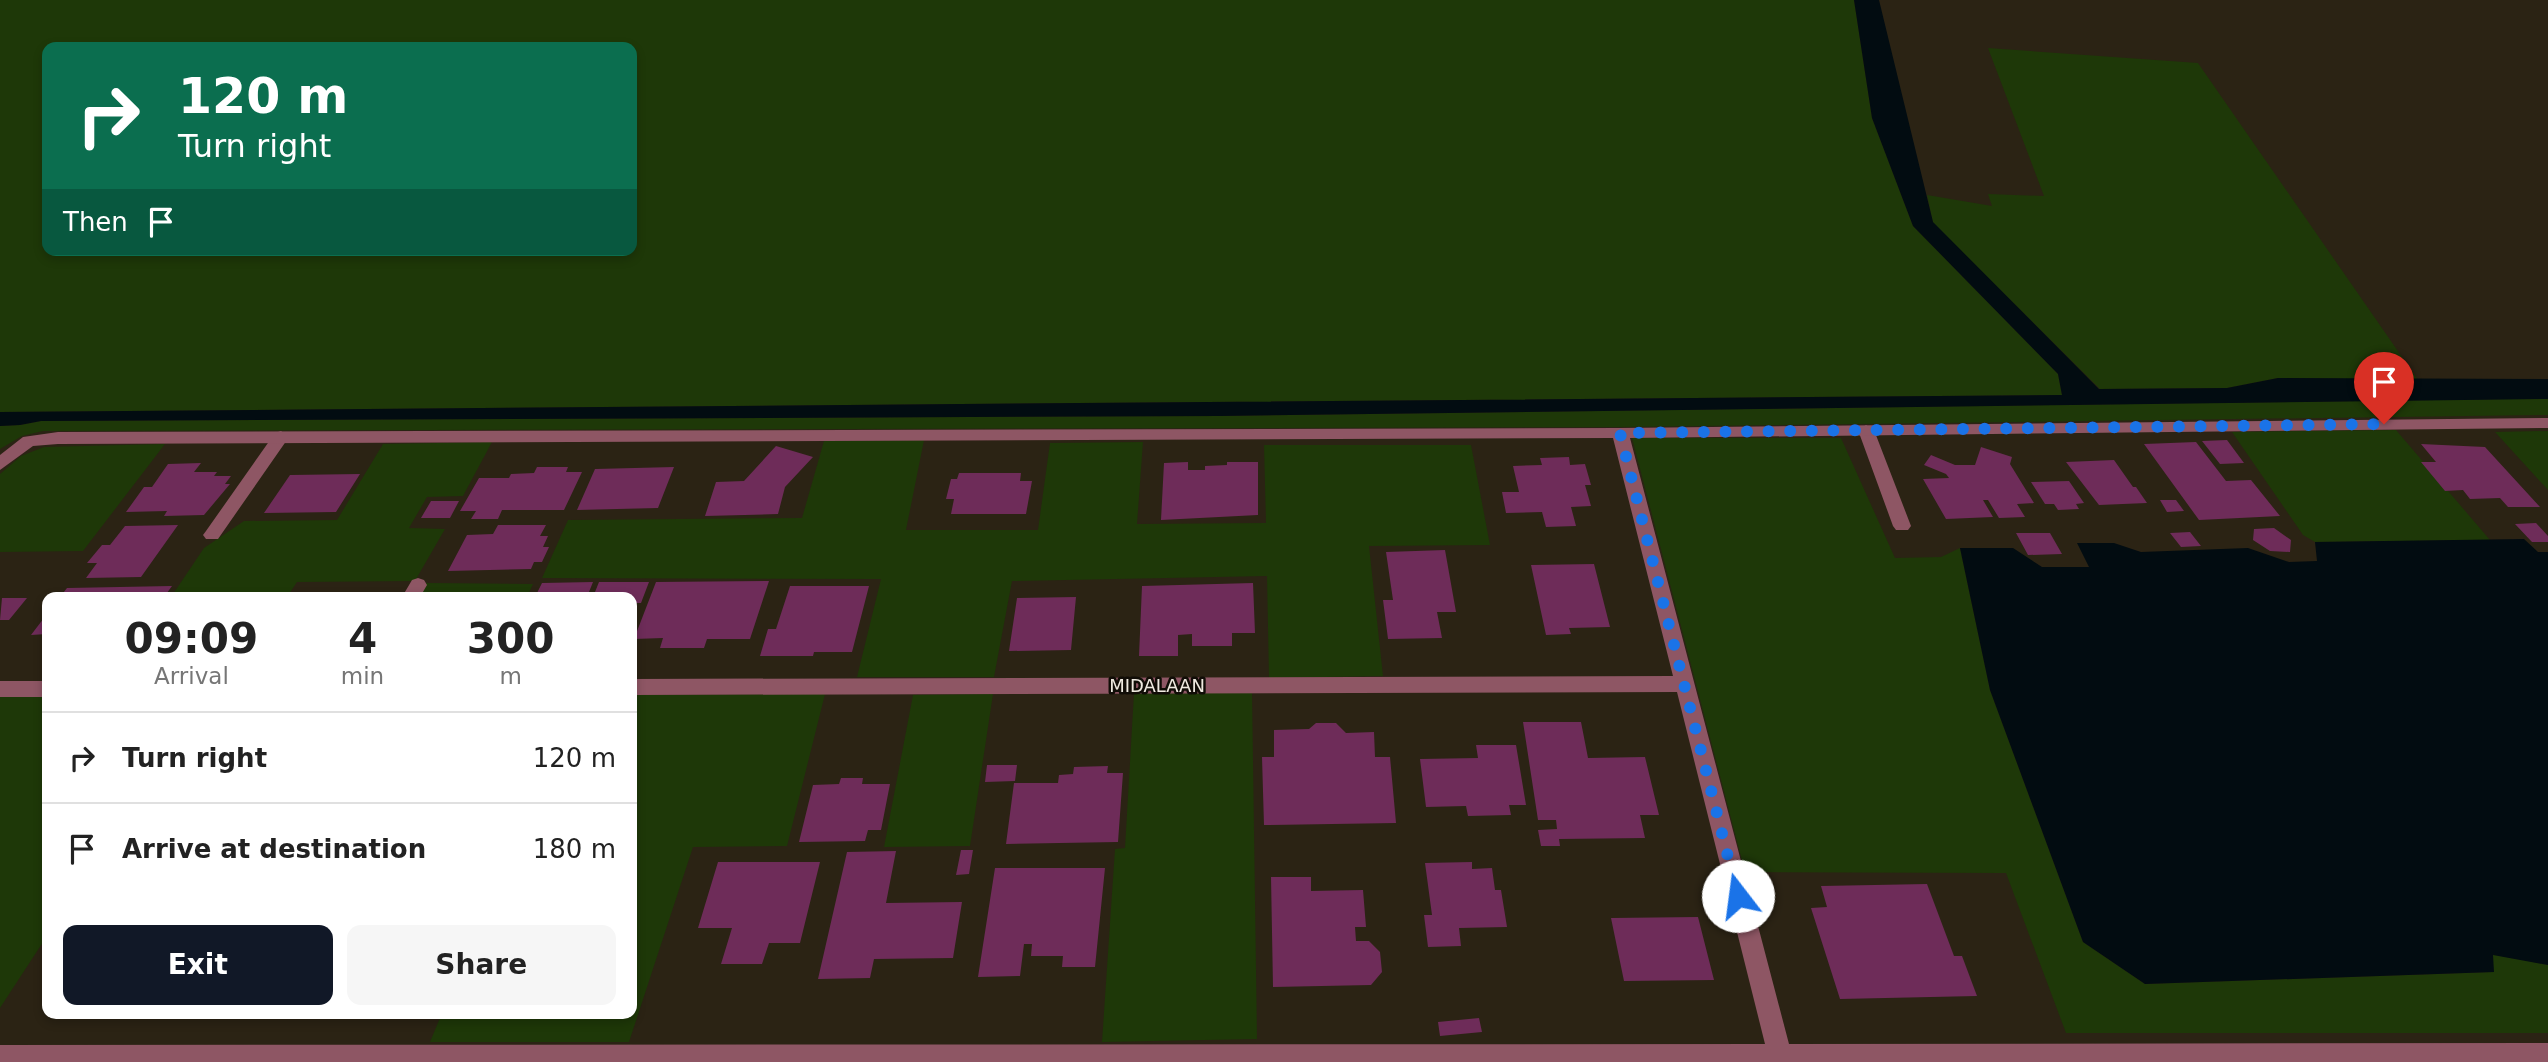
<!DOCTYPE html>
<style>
:root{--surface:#fff;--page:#f6f6f6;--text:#222;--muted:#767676;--line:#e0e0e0;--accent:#111827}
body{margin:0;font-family:"DejaVu Sans",sans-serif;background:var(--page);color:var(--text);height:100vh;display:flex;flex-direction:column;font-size:26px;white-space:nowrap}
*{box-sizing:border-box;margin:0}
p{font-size:23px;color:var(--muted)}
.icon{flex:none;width:38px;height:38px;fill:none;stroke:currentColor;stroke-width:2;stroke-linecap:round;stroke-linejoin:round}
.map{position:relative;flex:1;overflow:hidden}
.side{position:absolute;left:42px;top:592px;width:595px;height:427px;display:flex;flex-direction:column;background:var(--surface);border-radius:14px;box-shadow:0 4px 10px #0003}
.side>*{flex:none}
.hud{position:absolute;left:42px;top:42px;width:595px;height:214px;border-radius:14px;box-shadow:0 4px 10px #0003;background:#0b6e4f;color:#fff;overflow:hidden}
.pin{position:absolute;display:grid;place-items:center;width:60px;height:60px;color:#fff;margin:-72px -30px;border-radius:50% 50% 50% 0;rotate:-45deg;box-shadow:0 0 7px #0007}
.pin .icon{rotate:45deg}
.me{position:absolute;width:77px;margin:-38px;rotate:345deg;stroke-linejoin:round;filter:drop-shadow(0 0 5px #0008)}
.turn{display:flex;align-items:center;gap:24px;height:147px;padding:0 21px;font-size:32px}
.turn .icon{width:91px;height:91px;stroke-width:2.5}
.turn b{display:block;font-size:49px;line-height:60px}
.then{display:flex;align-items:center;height:66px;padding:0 21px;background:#0003;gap:14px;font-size:26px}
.eta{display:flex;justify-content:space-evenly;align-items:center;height:119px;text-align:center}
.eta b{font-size:42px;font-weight:700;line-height:49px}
.action{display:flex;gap:14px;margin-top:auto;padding:14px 21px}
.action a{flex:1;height:80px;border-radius:14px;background:var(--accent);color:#fff;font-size:28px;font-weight:700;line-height:80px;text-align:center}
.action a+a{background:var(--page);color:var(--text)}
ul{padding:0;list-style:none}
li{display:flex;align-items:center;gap:21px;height:91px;padding:0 21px;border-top:2px solid var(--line)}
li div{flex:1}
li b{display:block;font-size:26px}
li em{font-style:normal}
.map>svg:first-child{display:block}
.green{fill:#1e3808;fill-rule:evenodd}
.water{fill:#020c11}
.building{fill:#6e2c59}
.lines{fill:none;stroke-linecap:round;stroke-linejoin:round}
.service{fill:#8e5664;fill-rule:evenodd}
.minor{fill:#8e5664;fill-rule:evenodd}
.route{stroke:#1a73e8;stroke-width:12;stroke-dasharray:0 21.6}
.labels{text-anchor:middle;stroke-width:5;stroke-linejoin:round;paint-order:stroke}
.street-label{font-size:18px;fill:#f0ebe1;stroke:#110d07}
</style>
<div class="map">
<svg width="2548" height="1062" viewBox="0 0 2548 1062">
<rect width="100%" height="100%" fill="#2b2314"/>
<path class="green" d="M0,0H1854L1872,118L1913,226L2058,374L2062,395L0,412ZM47,47H632V250H47Z
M1988,48L2198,63L2418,380L2278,378L2227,388L2100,389L1933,223L1927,195L1992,206L1988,194L2044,196Z
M2510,399H2548V415L1619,427L43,431L22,436L0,449V426L20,425L41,421L1219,416Z
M2396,430L2490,540L2315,542L2303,535L2232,432Z
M2548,431V490L2495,432Z
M1632,438H1841L1895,558L1941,557L1960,548L1990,690L2083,942L2145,984L2493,972L2492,954L2548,965V1033H2066L2006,873L1745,872Z
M924,440L906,530H1038L1050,443L1143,442L1137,524L1266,523L1264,445H1471L1490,545L1369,546L1383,676L1269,678L1267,576L1012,581L994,677H857L881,579L542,578L568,520L802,518L824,441Z
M492,442L463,496L427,497L409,528L445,529L415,581L297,582L287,597H171L204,548L244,521L337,520L383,444Z
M165,444L83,551L0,552V474L21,456L44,447Z
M426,583L533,584L527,597H419Z
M1252,691L1257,1039L1102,1042L1115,849L1125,848L1134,693Z
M825,694L787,846L693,847L629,1042H430L442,1013H632V695Z
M993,694L970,846L884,847L913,695Z
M47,697V936L0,1008V697Z"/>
<path class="water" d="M1854,0H1879L1933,222L2099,389L2227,388L2278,378L2548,379V399L1219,416L41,421L20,425L0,426V412L2062,395L2058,374L1913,226L1872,118Z
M2524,539L2538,552H2548V965L2493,955L2494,972L2145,984L2083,942L1990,690L1960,548H2013L2042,567H2089L2077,543H2114L2141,552L2248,548L2289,562L2317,561L2315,542Z"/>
<path class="building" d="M2227,440L2244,463L2220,464L2202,441Z
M2196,442L2226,481L2251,480L2280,516L2199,520L2144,444Z
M2421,444L2485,447L2540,507H2508L2500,498L2470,499L2463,490L2445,491L2421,462H2436Z
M776,446L813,457L785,487L778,514L705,516L716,482L744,481Z
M1981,447L2012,457L2010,464L2034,503L2017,504L2025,517L1999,518L1988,500H1983L1993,517L1946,519L1923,479L1949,478L1946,474L1924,465L1931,455L1955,465H1975Z
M1569,457L1570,465L1585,464L1591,485H1585L1591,506L1571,507L1576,526L1546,527L1542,512L1506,513L1502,492H1519L1513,466L1542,465L1540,458Z
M2114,460L2133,487H2136L2147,503L2099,505L2066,462Z
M1188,462V470H1205V466L1227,465V462H1258V515L1161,520L1164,463Z
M201,463L194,472H217L214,476H231L225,484H230L204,515L164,516L167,511L126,512L144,487H152L168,464Z
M537,467H568L566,472H582L564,510H502L498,519H471L476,511H460L479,478H509L511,474L534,473Z
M674,467L658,508L577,510L595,469Z
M959,473H1021L1020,481H1032L1026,514H951L954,499H946L951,479H957Z
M360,474L336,512L264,513L290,475Z
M2069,481L2084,503L2076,504L2079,509L2058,510L2054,504H2045L2031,482Z
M2160,500H2176L2184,511L2167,512Z
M431,501H459L450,518H421Z
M2536,523L2548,536V542H2532L2515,524Z
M178,525L141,577L86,578L97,563H87L102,545H110L125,526Z
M498,525H546L540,536H548L543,547H549L542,562H534L531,569L448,571L467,535L493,534Z
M2274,528L2291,540L2290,552L2270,551L2253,540L2254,529Z
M2190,532L2201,546L2181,547L2170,533Z
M2016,533H2050L2062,554L2028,555Z
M1445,550L1456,612H1437L1442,638L1388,639L1383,600H1393L1386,552Z
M1594,564L1610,627L1569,628L1571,634L1546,635L1531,565Z
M769,581L750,639H707L704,648H660L663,638L634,639L656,582Z
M593,582L587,597H535L542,583Z
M599,582H649L641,603H632V597H593Z
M1253,583L1255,633H1232V646H1192V634L1178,635V656H1139L1142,586Z
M172,586L164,597H60L67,588Z
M790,586H869L852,652H814L813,656H760L768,629H776Z
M384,592L382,597H313L316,593Z
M1076,597L1071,650L1009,651L1017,598Z
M2,598H27L9,620H0Z
M47,614V634L31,635Z
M1523,722H1581L1588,758L1645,757L1659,815H1640L1645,838L1559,839L1560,846H1541L1538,830L1557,829L1556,820H1538Z
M1316,723H1336L1346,733L1374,732L1375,757H1390L1396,823L1264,825L1262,757H1274V730L1309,729Z
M1476,745H1516L1526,805H1509L1511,815L1468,816L1466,806L1426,807L1420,759L1478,758Z
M987,765H1017L1015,781L985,782Z
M1108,766L1107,773H1123L1118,842L1006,844L1014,783H1058L1059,775L1073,774L1074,767Z
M841,778H863L862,784H890L881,830H868L865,841L799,842L813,785L839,784Z
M961,850H973L969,874L956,875Z
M896,851L886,903L962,902L953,958L874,959L870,978L818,979L847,852Z
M718,862H820L800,943H769L762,964H721L732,928H698Z
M1472,862V869L1492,868L1495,890H1501L1507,927L1459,928L1461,946L1428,947L1424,915H1432L1425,863Z
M995,868H1105L1095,967H1062L1063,956H1031L1032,944H1024L1020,976L978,977Z
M1271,877H1311V891L1363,890L1366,927H1355L1356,941H1369L1380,952L1382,972L1371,985L1273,987Z
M1927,884L1954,956H1962L1977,996L1840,999L1811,908L1827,907L1821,886Z
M1698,917L1714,980L1624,981L1611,918Z
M1479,1018L1482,1032L1440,1036L1438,1022Z"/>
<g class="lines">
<path class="service" d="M1866,425L1874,430L1911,526L1908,530H1896L1893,526L1858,430Z
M281,431L289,437L218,539H206L203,535L206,531L275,433Z
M418,578L424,580L427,585L420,597H402L412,580Z"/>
<path class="minor" d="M2548,418V428L1630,438L1789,1044L2548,1043V1062H0V1045L1765,1044L1677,692L632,695V679L1673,676L1613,438L58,444L33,446L0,470V455L23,437L58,432L1620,428Z
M0,681H47V697H0Z"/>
</g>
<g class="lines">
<path class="route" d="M1738,896L1620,433L2384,424"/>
</g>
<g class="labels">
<g class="street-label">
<text x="1157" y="692">MIDALAAN</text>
</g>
</g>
</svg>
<div class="pin" style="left:2384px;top:424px;background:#d93025"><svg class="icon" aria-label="arrive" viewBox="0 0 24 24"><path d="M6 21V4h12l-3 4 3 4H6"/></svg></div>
<svg class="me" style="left:1738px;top:896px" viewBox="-20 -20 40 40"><circle r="19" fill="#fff"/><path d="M0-13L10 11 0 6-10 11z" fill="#1a73e8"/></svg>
<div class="hud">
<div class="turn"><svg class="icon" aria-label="right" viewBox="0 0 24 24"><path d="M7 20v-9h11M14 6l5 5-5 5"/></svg><div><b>120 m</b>Turn right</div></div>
<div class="then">Then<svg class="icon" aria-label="arrive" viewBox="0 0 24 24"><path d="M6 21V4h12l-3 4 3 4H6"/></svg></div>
</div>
<section class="side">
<div class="eta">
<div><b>09:09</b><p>Arrival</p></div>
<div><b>4</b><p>min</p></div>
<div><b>300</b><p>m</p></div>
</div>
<ul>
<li><svg class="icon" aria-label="right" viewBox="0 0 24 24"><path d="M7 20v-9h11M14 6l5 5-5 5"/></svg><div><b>Turn right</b></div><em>120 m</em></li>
<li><svg class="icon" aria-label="arrive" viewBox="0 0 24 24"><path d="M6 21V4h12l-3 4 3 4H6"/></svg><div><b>Arrive at destination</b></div><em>180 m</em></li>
</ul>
<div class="action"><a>Exit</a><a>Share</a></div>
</section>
</div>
